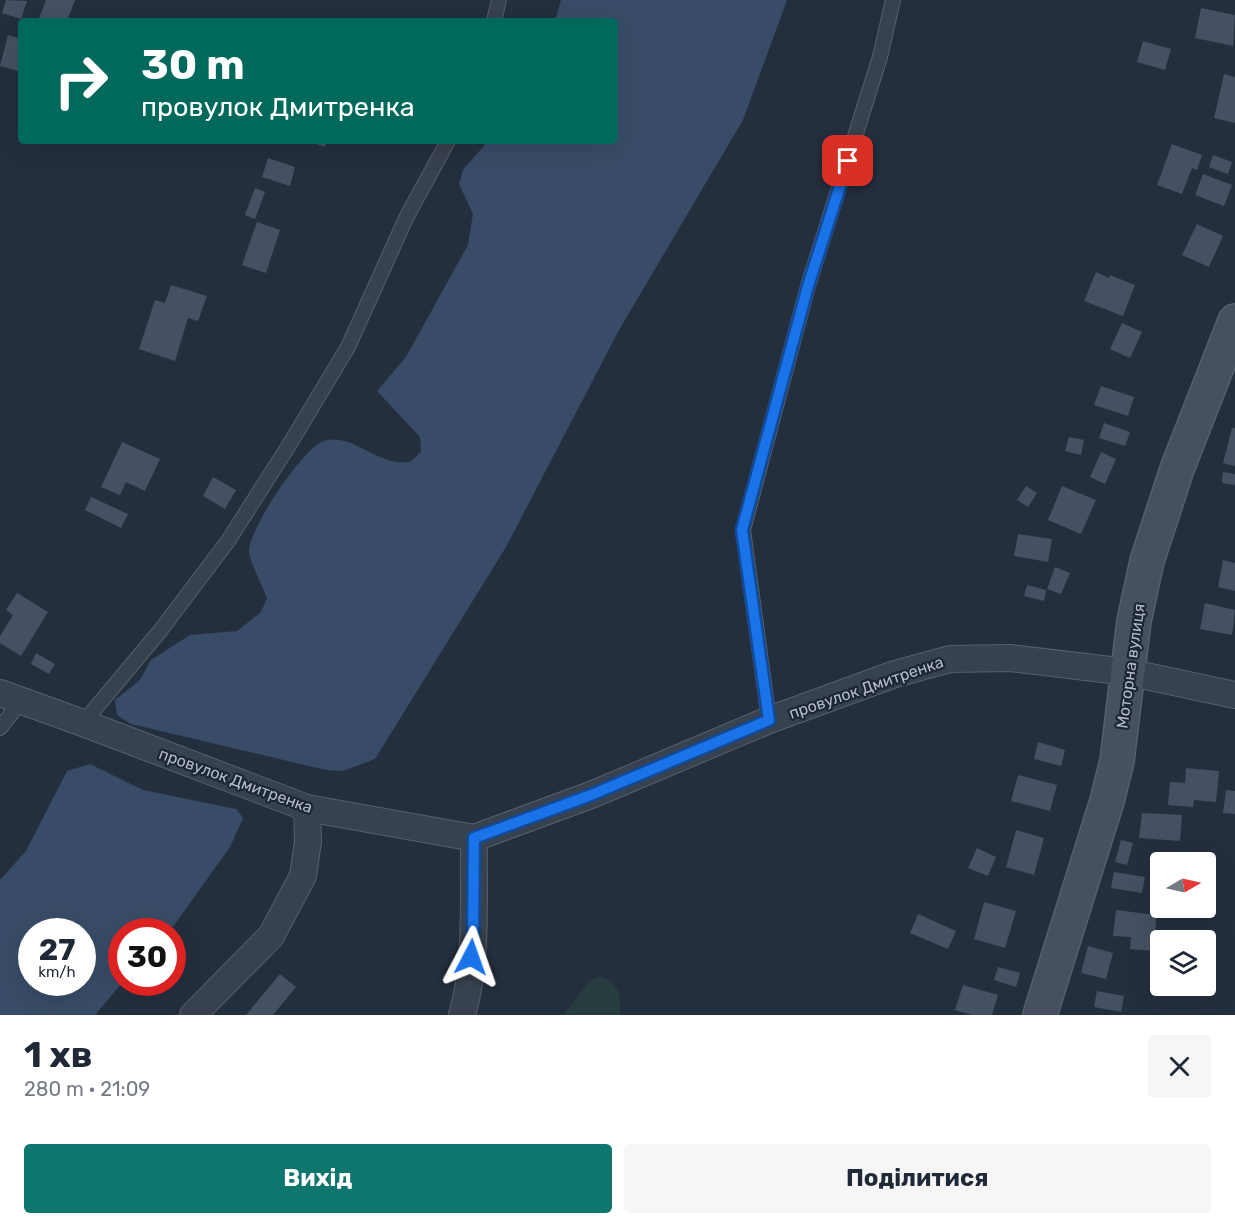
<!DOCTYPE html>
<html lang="uk">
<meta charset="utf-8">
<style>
:root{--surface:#fff;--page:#f6f6f7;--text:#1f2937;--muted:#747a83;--accent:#0f766e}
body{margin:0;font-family:Rubik,sans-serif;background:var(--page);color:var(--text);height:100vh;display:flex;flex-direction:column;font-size:22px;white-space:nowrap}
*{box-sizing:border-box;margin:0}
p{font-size:20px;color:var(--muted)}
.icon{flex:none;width:33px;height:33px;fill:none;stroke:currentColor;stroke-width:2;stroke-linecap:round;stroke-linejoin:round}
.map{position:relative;height:1015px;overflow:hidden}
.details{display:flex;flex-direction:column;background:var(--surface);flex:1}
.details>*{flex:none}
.top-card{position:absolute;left:18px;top:18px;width:600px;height:126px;border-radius:6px;box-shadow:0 6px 24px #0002;background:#00695c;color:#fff;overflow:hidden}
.needle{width:39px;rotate:81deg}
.buttons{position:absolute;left:1150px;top:852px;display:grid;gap:12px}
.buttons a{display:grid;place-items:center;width:66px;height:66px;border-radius:6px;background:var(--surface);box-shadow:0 6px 24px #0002;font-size:30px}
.speed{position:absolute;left:18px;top:918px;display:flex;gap:12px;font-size:30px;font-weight:700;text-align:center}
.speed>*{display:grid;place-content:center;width:78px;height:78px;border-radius:50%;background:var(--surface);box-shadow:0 6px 24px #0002;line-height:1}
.speed small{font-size:15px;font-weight:400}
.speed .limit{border:9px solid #d22;background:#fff;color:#111}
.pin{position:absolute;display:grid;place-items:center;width:51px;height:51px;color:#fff;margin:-26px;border-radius:12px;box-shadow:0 3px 9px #0006}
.me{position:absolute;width:66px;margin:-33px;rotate:4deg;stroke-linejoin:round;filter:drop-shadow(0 0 4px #0008)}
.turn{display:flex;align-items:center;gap:21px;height:126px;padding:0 24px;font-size:27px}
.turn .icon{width:78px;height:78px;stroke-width:2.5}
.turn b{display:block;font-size:42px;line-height:51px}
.round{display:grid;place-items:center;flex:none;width:63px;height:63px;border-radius:6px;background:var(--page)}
.head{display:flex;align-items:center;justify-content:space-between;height:102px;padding:0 24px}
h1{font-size:36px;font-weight:700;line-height:45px}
.button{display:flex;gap:12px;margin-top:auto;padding:12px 24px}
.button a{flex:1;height:69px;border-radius:6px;background:var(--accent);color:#fff;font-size:24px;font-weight:700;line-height:69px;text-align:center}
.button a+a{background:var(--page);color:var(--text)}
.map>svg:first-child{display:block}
.green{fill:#263c3f}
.water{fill:#394c67;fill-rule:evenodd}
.building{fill:#455162}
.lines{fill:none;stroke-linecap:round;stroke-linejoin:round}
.lane-casing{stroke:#565f6c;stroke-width:16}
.street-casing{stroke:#565f6c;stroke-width:28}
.secondary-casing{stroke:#565f6c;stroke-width:36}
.lane{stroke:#38414e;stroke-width:14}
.street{stroke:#38414e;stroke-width:26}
.secondary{stroke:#465061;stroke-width:33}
.route-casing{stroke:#114b97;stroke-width:15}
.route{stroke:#1a73e8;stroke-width:10}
.labels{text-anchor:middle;stroke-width:4.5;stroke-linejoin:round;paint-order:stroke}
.street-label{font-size:16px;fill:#b4bcc9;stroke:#1d2633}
</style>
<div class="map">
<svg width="1235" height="1015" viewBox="0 0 1235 1015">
<rect width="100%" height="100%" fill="#242f3e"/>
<path class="green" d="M599,976C619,983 622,995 620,1015H563L588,983Z"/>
<path class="water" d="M561,0H787L743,120L619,330L506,547L375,759L343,771L326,770L131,724L117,715L115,700L140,680L151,660L190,635L237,631L261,612L267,598C263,587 250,563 249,551C249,529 305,443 327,440C349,436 371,456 392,461C398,463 405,462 410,462L421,452L420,437L377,391L406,357L468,245L473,214L459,184L463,170L488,141H615V21H555Z
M90,764L143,790L236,809L243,818L230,847L170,931L122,932V983L95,1015H0V880L26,851L67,771ZM32,932H82V982H32Z"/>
<path class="building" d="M6,0L27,1L21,19L2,13Z
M46,0H75L67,21H38Z
M1201,8L1235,15L1233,46L1195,38Z
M8,35L21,39V72L0,66Z
M1143,41L1171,49L1165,70L1137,62Z
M1224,74L1235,77V123L1214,118Z
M308,141H326L325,147Z
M1172,144L1202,155L1197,170L1192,168L1182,194L1157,185Z
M1213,155L1232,162L1228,174L1209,167Z
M268,158L295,167L290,186L262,177Z
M1203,174L1232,185L1224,206L1195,195Z
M255,188L265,192L255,219L245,215Z
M257,222L280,230L266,273L242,265Z
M1197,224L1223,236L1209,267L1182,255Z
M1096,272L1109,278L1110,275L1135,285L1123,316L1084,301Z
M171,285L207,296L198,321L188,318L175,361L139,349L155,300L165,303Z
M1122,323L1142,332L1130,358L1110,349Z
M1101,386L1134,397L1128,416L1094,405Z
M1104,423L1130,432L1125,446L1099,438Z
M1232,428H1235V466L1223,463Z
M1069,437L1084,440L1081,455L1065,451Z
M122,442L160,459L145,491L126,482L120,495L101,487Z
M1101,452L1116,459L1105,484L1090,477Z
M1223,472L1235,474V485L1222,483Z
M213,477L236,490L225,509L203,496Z
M1026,486L1037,493L1028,507L1017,500Z
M1062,486L1096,500L1081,534L1048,520Z
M91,497L128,514L121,528L85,510Z
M1018,534L1052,539L1048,562L1014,556Z
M1223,560L1235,563V591L1218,587Z
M1055,567L1070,573L1061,594L1047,589Z
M1027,585L1046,590L1044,601L1024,596Z
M17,593L48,612L21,656L0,643V636L13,615L6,610Z
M1205,603L1235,610L1232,635L1200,629Z
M36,653L55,664L49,674L31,664Z
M1038,742L1065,750L1061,766L1034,759Z
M1186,768L1219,771L1216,802L1194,800L1193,807L1168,805L1170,782L1185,783Z
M1018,775L1057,785L1050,811L1011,801Z
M1226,790L1235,791V814L1223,813Z
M1142,813L1182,815L1180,841L1139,838Z
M1016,830L1044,838L1034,875L1006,867Z
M1121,840L1133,843L1127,865L1115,862Z
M977,848L996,857L988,876L968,868Z
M1114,872L1145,877L1142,893L1111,888Z
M984,902L1016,911L1005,948L974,939Z
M1116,910L1156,915L1155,951L1130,949L1131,937L1113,936Z
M918,914L956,931L948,949L910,933Z
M1088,946L1113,953L1106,979L1081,973Z
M998,967L1020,973L1016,987L994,980Z
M280,974L296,987L273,1015H246Z
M963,985L998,995L992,1015H972L955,1010Z
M1097,991L1124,996L1121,1012L1094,1007Z"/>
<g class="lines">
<g class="lane-casing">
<path id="lane" d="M494,21L499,0
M769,720L743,530L808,286L880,57L893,0
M83,723L160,631L228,541L291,442L348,347L407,216L448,141
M0,728L21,701"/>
</g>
<g class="street-casing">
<path id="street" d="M0,693L83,723L307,808L474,838L591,795L769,720L895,674L950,659L1010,658L1127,672L1235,695
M193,1015L271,936L303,876L308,841L307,808
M462,1015C478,961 473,893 474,838"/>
</g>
<g class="secondary-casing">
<path id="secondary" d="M1040,1015L1107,801L1117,761L1134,621L1147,561L1177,469L1235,321"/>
</g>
<use href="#lane" class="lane"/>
<use href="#street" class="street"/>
<use href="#secondary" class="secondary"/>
</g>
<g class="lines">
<g class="route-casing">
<path id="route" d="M471,957L473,935L474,838L591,795L769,720L742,530L808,286L848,161"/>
</g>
<use href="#route" class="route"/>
</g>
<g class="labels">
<g class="street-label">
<text transform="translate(1130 666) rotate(-82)" y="6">Моторна вулиця</text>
<text transform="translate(866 687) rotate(-19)" y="6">провулок Дмитренка</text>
<text transform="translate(236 780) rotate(20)" y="6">провулок Дмитренка</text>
</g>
</g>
</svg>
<div class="buttons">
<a><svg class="needle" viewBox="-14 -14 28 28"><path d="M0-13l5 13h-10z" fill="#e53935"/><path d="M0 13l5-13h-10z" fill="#747a83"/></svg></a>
<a><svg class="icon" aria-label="layers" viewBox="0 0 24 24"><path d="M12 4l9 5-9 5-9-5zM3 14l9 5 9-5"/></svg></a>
</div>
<div class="speed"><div>27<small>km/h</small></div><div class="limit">30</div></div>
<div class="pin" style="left:848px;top:161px;background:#d93025"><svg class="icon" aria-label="arrive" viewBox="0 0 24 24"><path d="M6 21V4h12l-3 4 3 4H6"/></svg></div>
<svg class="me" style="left:471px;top:957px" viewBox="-20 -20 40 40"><path d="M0-17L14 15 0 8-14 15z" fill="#1a73e8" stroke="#fff" stroke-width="4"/></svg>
<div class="top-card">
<div class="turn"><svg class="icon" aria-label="right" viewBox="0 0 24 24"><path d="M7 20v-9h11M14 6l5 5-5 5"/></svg><div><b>30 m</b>провулок Дмитренка</div></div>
</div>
</div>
<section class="details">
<div class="head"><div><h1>1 хв</h1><p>280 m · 21:09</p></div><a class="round"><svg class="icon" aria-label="close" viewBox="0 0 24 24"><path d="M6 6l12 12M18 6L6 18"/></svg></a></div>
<div class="button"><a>Вихід</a><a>Поділитися</a></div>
</section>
